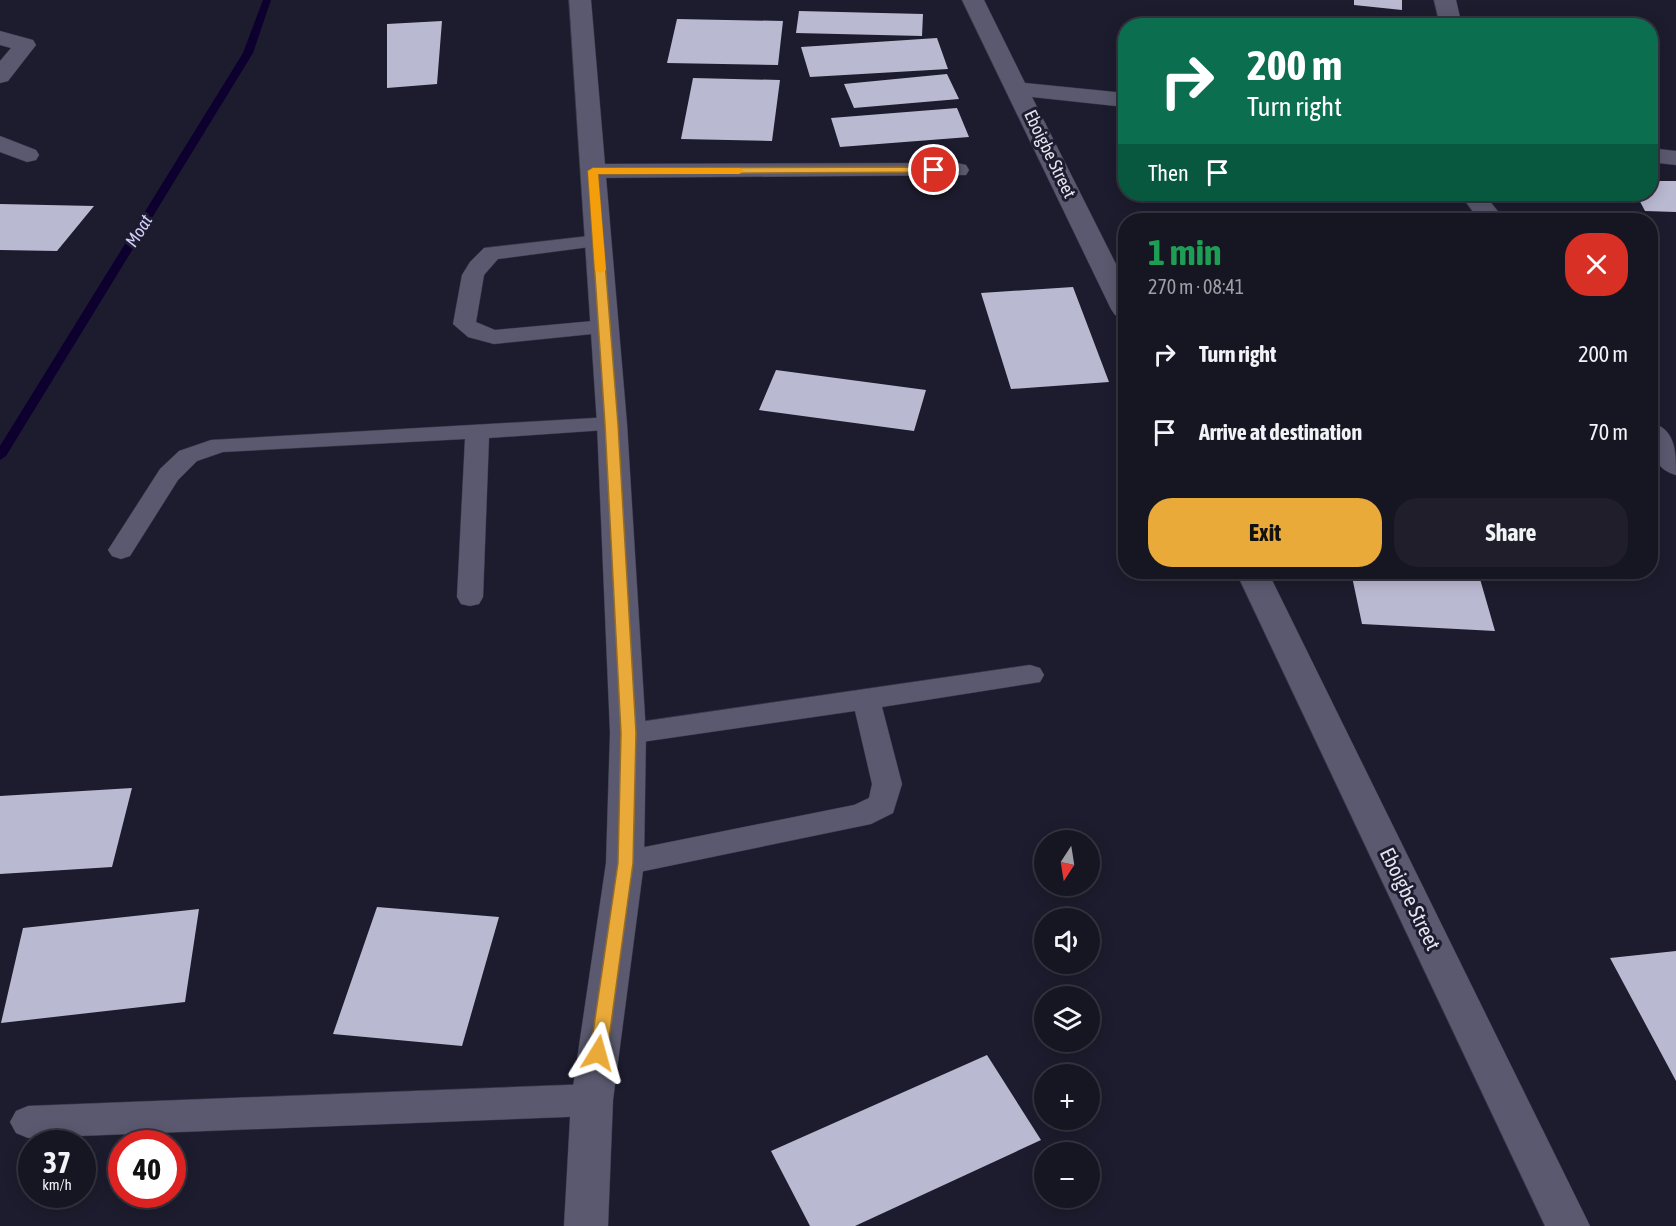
<!DOCTYPE html>
<meta charset="utf-8">
<style>
:root{--surface:#161522;--page:#1f1e2a;--text:#f1f3f6;--muted:#9e9fa5;--line:#353440;--accent:#eaaa39}
body{margin:0;font-family:"Asap Condensed",sans-serif;background:var(--page);color:var(--text);height:100vh;display:flex;flex-direction:column;font-size:22px;white-space:nowrap}
*{box-sizing:border-box;margin:0}
p{font-size:20px;color:var(--muted)}
.icon{flex:none;width:33px;height:33px;fill:none;stroke:currentColor;stroke-width:2;stroke-linecap:round;stroke-linejoin:round}
.map{position:relative;flex:1;overflow:hidden}
.panel{position:absolute;left:1118px;top:213px;width:540px;height:366px;display:flex;flex-direction:column;background:var(--surface);border-radius:24px;box-shadow:0 3px 15px #0003,0 0 0 2px var(--line)}
.panel>*{flex:none}
.guide{position:absolute;left:1118px;top:18px;width:540px;height:183px;border-radius:24px;box-shadow:0 3px 15px #0003,0 0 0 2px var(--line);background:#0b6e4f;color:#fff;overflow:hidden}
.needle{width:39px;rotate:192deg}
.fabs{position:absolute;left:1034px;top:830px;display:grid;gap:12px}
.fabs a{display:grid;place-items:center;width:66px;height:66px;border-radius:50%;background:var(--surface);box-shadow:0 3px 15px #0003,0 0 0 2px var(--line);font-size:30px}
.speed{position:absolute;left:18px;top:1130px;display:flex;gap:12px;font-size:30px;font-weight:700;text-align:center}
.speed>*{display:grid;place-content:center;width:78px;height:78px;border-radius:50%;background:var(--surface);box-shadow:0 3px 15px #0003,0 0 0 2px var(--line);line-height:1}
.speed small{font-size:15px;font-weight:400}
.speed .limit{border:9px solid #d22;background:#fff;color:#111}
.pin{position:absolute;display:grid;place-items:center;width:51px;height:51px;color:#fff;margin:-26px;border:3px solid #fff;border-radius:50%;box-shadow:0 2px 6px #0007}
.me{position:absolute;width:66px;margin:-33px;rotate:8deg;stroke-linejoin:round;filter:drop-shadow(0 0 4px #0008)}
.turn{display:flex;align-items:center;gap:21px;height:126px;padding:0 30px;font-size:27px}
.turn .icon{width:78px;height:78px;stroke-width:2.5}
.turn b{display:block;font-size:42px;line-height:51px}
.then{display:flex;align-items:center;height:57px;padding:0 30px;background:#0003;gap:12px;font-size:22px}
.round{display:grid;place-items:center;flex:none;width:63px;height:63px;border-radius:24px;background:var(--page)}
.summary{display:flex;align-items:center;justify-content:space-between;height:102px;padding:0 30px}
h1{font-size:36px;font-weight:700;line-height:45px;color:#1e9e55}
.action{display:flex;gap:12px;margin-top:auto;padding:12px 30px}
.action a{flex:1;height:69px;border-radius:24px;background:var(--accent);color:#111;font-size:24px;font-weight:700;line-height:69px;text-align:center}
.action a+a{background:var(--page);color:var(--text)}
ul{padding:0;list-style:none}
li{display:flex;align-items:center;gap:18px;height:78px;padding:0 30px}
li div{flex:1}
li b{display:block;font-size:22px}
li em{font-style:normal}
.map>svg:first-child{display:block}
.lines{fill:none;stroke-linecap:round;stroke-linejoin:round}
.stream{fill:#0d002f;fill-rule:evenodd}
.building{fill:#bab9d2}
.service-casing{stroke:#383746;stroke-width:1}
.minor-casing{stroke:#383746;stroke-width:1}
.tertiary-casing{stroke:#383746;stroke-width:1}
.service{fill:#5a596f;fill-rule:evenodd}
.minor{fill:#5a596f;fill-rule:evenodd}
.tertiary{fill:#5a596f;fill-rule:evenodd}
.route{fill:#eaaa39;stroke:#986e25;stroke-width:1.5}
.slow{fill:#f59e0b}
.labels{text-anchor:middle;stroke-width:6;stroke-linejoin:round;paint-order:stroke}
.far-street-label{font-size:18px;fill:#e4e4f1;stroke:#1d1c2e}
.far-water-label{font-size:18px;font-style:italic;fill:#cfcdf9;stroke:#1d1c2e}
.street-label{font-size:21px;fill:#e4e4f1;stroke:#1d1c2e}
</style>
<div class="map">
<svg width="1676" height="1226" viewBox="0 0 1676 1226">
<rect width="100%" height="100%" fill="#1d1c2e"/>
<g class="lines">
<path class="stream" d="M263,0H271L253,53L6,456L0,460V446L243,53Z"/>
</g>
<path class="building" d="M1354,0H1402V10L1354,5Z
M799,11L923,14L922,36L796,33Z
M677,19L783,21L778,65L667,63Z
M442,21L437,84L387,88V24Z
M937,38L948,69L810,77L801,47Z
M947,74L959,99L854,108L844,84Z
M693,78L780,80L772,141L681,139Z
M957,108L969,137L840,147L831,118Z
M1650,181H1676V212L1645,211L1636,194H1650Z
M1296,194H1382L1384,203L1297,198Z
M0,204L94,206L57,251L0,250Z
M1073,287L1109,382L1011,389L981,293Z
M776,370L926,390L914,431L759,410Z
M1351,572H1478L1495,631L1362,624Z
M132,788L112,867L0,874V796Z
M377,907L499,917L462,1046L333,1034Z
M199,909L185,1002L1,1023L23,928Z
M1676,951V1081L1610,958Z
M987,1055L1041,1140L855,1226H810L771,1151Z"/>
<g class="lines">
<g class="service-casing">
<path id="service" d="M598,235L605,237L609,241L605,245L498,259L484,275L476,322L495,330L604,320L612,322L615,327L612,332L494,344L468,337L453,324L462,275L470,262L484,248Z
M612,417L620,419L624,424L620,429L489,438L483,597L479,604L470,606L461,604L457,597L465,439L223,452L197,461L178,480L130,556L121,559L112,556L108,550L160,469L179,451L211,440Z
M1030,665L1040,668L1044,675L1040,682L882,707L902,784L893,813L871,824L625,875L614,872L610,863L614,854L625,851L854,805L869,798L872,784L855,711L628,744L618,741L614,733L618,725Z
M592,1084L604,1089L609,1100L604,1111L592,1116L28,1138L16,1133L10,1122L16,1111L28,1106Z"/>
</g>
<g class="minor-casing">
<path id="minor" d="M962,0H984L1025,83L1125,93V107L1032,97L1125,282V317L1115,315L1111,309Z
M1434,0H1456L1462,26H1440Z
M0,31L33,40L36,45L8,81L0,83V61L11,48L0,45Z
M0,136L36,150L39,155L36,160L27,162L0,152Z
M1650,148L1676,151V165L1650,162Z
M957,163L966,165L969,170L966,175L593,178L584,176L581,171L584,166L593,164Z
M1460,194H1484L1505,220H1479Z
M1650,422C1676,429 1676,451 1676,475C1650,468 1650,444 1650,422Z
M1236,572H1268L1590,1226H1545Z"/>
</g>
<g class="tertiary-casing">
<path id="tertiary" d="M569,0H591L627,424L646,733L644,863L613,1100L608,1226H564L571,1100L606,863L610,733L597,424Z"/>
</g>
<use href="#service" class="service"/>
<use href="#minor" class="minor"/>
<use href="#tertiary" class="tertiary"/>
</g>
<path class="route" d="M934,167L939,170L938,172L598,174L618,424L636,733L633,863L607,1053L604,1058L598,1060L592,1058L590,1053L618,863L621,733L605,424L588,171L593,168Z"/>
<path class="slow" d="M593,168H739L744,171L739,174H598L606,270L600,273L595,270L588,171Z"/>
<g class="labels">
<g class="far-street-label">
<text transform="translate(1050 154) rotate(64)" y="6">Eboigbe Street</text>
</g>
<g class="far-water-label">
<text transform="translate(139 231) rotate(-58)" y="6">Moat</text>
</g>
<g class="street-label">
<text transform="translate(1410 899) rotate(64)" y="7">Eboigbe Street</text>
</g>
</g>
</svg>
<div class="fabs">
<a><svg class="needle" viewBox="-14 -14 28 28"><path d="M0-13l5 13h-10z" fill="#e53935"/><path d="M0 13l5-13h-10z" fill="#9e9fa5"/></svg></a>
<a><svg class="icon" aria-label="sound" viewBox="0 0 24 24"><path d="M4 9h4l5-4v14l-5-4H4zM17 9q2 3 0 6"/></svg></a>
<a><svg class="icon" aria-label="layers" viewBox="0 0 24 24"><path d="M12 4l9 5-9 5-9-5zM3 14l9 5 9-5"/></svg></a>
<a>+</a>
<a>−</a>
</div>
<div class="speed"><div>37<small>km/h</small></div><div class="limit">40</div></div>
<div class="pin" style="left:934px;top:170px;background:#d93025"><svg class="icon" aria-label="arrive" viewBox="0 0 24 24"><path d="M6 21V4h12l-3 4 3 4H6"/></svg></div>
<svg class="me" style="left:598px;top:1053px" viewBox="-20 -20 40 40"><path d="M0-17L14 15 0 8-14 15z" fill="#eaaa39" stroke="#fff" stroke-width="4"/></svg>
<div class="guide">
<div class="turn"><svg class="icon" aria-label="right" viewBox="0 0 24 24"><path d="M7 20v-9h11M14 6l5 5-5 5"/></svg><div><b>200 m</b>Turn right</div></div>
<div class="then">Then<svg class="icon" aria-label="arrive" viewBox="0 0 24 24"><path d="M6 21V4h12l-3 4 3 4H6"/></svg></div>
</div>
<section class="panel">
<div class="summary"><div><h1>1 min</h1><p>270 m · 08:41</p></div><a class="round" style="background:#d93025;color:#fff"><svg class="icon" aria-label="close" viewBox="0 0 24 24"><path d="M6 6l12 12M18 6L6 18"/></svg></a></div>
<ul>
<li><svg class="icon" aria-label="right" viewBox="0 0 24 24"><path d="M7 20v-9h11M14 6l5 5-5 5"/></svg><div><b>Turn right</b></div><em>200 m</em></li>
<li><svg class="icon" aria-label="arrive" viewBox="0 0 24 24"><path d="M6 21V4h12l-3 4 3 4H6"/></svg><div><b>Arrive at destination</b></div><em>70 m</em></li>
</ul>
<div class="action"><a>Exit</a><a>Share</a></div>
</section>
</div>
